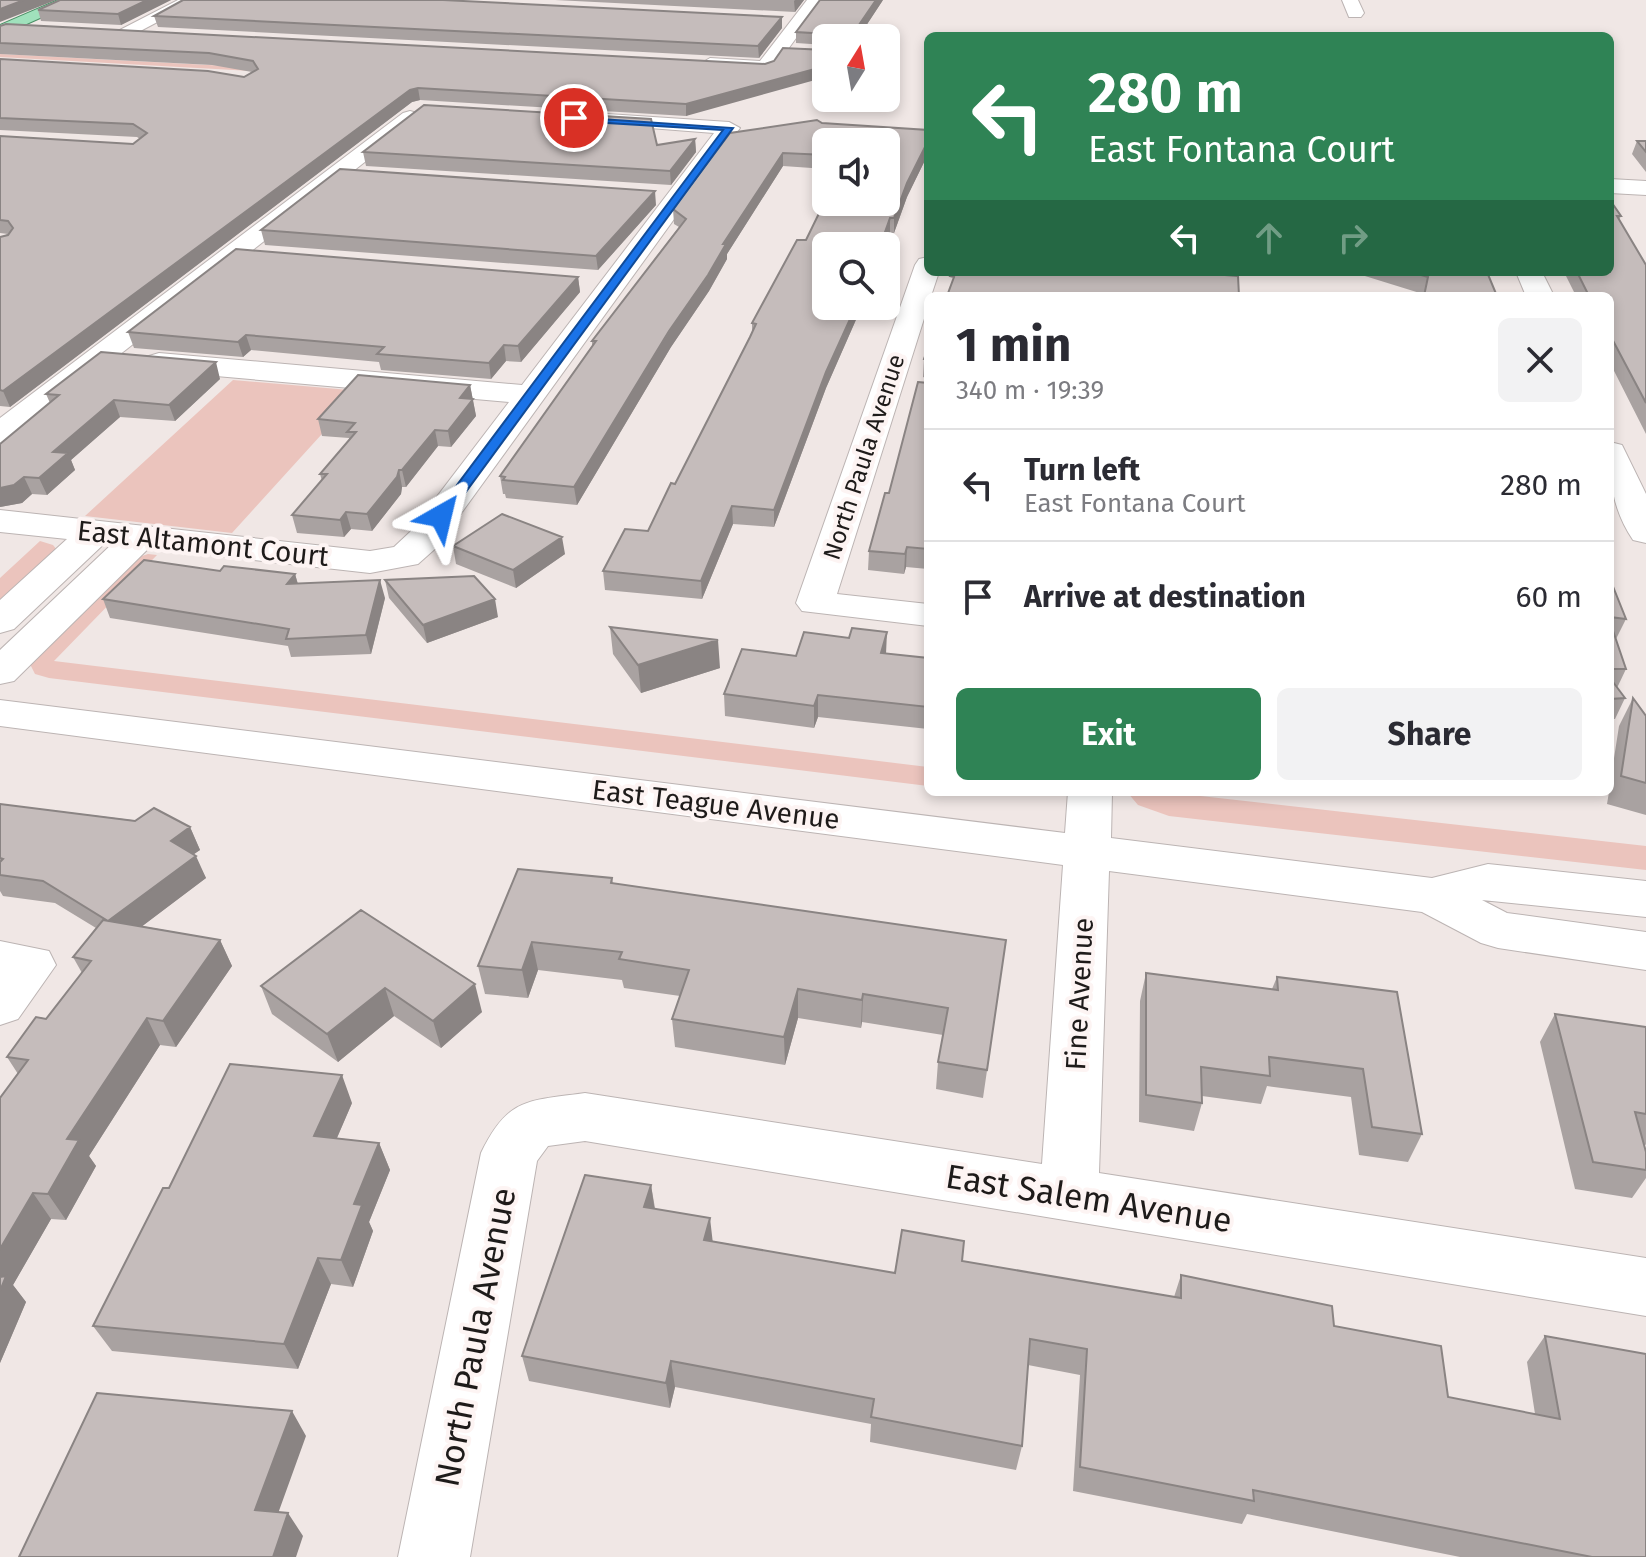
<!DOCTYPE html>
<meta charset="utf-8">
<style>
:root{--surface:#fff;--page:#f2f2f3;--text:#2b2b33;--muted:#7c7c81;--line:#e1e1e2;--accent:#2f8355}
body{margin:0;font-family:"Fira Sans",sans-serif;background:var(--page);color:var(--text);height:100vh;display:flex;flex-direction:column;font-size:30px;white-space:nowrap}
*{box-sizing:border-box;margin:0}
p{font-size:26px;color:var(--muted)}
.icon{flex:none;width:44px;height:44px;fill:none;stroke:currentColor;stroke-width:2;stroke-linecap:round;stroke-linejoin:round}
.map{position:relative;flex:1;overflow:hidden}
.drawer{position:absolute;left:924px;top:292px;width:690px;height:504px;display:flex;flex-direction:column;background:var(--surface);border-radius:12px;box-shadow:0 4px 12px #0003}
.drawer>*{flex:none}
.guide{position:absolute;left:924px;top:32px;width:690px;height:244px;border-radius:12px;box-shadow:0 4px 12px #0003;background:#2f8355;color:#fff;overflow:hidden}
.needle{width:52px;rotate:11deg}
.tools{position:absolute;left:812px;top:24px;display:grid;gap:16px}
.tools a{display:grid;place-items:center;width:88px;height:88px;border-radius:12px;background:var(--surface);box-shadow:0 4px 12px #0003;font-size:40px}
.pin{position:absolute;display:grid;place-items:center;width:68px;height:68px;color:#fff;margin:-34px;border:4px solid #fff;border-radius:50%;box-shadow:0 2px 8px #0007}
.me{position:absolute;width:88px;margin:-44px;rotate:37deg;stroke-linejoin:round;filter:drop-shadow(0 0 6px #0008)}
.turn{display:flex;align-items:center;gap:28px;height:168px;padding:0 32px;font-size:36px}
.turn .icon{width:104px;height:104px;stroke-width:2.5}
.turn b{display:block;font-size:56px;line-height:68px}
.lanes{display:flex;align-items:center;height:76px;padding:0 32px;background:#0003;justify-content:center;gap:40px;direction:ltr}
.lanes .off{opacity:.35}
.round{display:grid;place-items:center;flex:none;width:84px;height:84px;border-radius:12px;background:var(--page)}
.overview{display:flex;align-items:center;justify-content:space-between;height:136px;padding:0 32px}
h1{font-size:48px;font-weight:700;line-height:60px}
.button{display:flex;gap:16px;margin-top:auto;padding:16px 32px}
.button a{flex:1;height:92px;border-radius:12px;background:var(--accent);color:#fff;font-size:32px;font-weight:700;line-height:92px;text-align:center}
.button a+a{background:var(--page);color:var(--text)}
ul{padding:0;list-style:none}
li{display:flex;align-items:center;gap:24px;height:112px;padding:0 32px;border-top:2px solid var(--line)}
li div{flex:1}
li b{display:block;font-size:30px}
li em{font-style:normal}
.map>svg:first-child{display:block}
.green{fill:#ebc4bd}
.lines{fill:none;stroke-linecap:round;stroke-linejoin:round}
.minor-casing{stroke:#bcb4b3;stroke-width:2}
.major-casing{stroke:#4a8f66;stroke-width:2}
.minor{fill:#fff;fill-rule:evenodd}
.major{fill:#a0e1bc;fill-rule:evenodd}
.wall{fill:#a9a2a1}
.shaded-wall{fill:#8a8483}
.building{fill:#c5bcbb;stroke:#8a8483;stroke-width:2}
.route{fill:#1a73e8;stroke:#114b97;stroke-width:2}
.labels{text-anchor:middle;stroke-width:8;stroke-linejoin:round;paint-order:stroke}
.far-street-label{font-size:24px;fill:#1e1b1a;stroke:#fdf4f3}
.street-label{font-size:28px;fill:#1e1b1a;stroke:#fdf4f3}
.near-street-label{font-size:34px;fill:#1e1b1a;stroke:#fdf4f3}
</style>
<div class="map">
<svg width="1646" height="1557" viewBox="0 0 1646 1557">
<rect width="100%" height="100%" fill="#f0e7e5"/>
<path class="green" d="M0,54L282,69L268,72L0,57Z
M233,380L361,391L232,533L85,516Z
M40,541L53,545L57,550L0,606V578Z
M148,554L157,555L54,661L928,767V786L49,678L35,674L30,664L136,558Z
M1127,792H1165L1646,846V870L1169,816L1138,805Z"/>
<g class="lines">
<g class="minor-casing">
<path id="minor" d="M178,0H199L129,37H117L114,33Z
M807,0H824L772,71L710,70L700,64L710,58L760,61Z
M1342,0H1358L1364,13L1361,17H1349Z
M410,111L417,113L420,117L417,121L11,440L0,443V418L403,113Z
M592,113L729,122L740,128L436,548L418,564L370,573L149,548L14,681L0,684V650L112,544L105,543L14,629L0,633V600L67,539L0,532V510L370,551L394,547L410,532L509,402L159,371L149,368L144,362L149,356L159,353L522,385L714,133L585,123L582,119L585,115Z
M1610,179L1646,181V195L1610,193Z
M928,257V272H939L931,296H928V306L837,594L928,604V626L802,611L796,603L915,265L919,259Z
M1516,272H1542L1554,296H1526Z
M1610,442L1622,445L1646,494V543L1633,540C1611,507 1610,480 1610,442Z
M0,700L1065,833L1068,792H1112L1111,838L1432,878L1488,864L1646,881V917L1482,900L1507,913L1646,932V970L1498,948L1481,943L1422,912L1109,871L1099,1173L1646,1258V1316L585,1141L548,1146L537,1161L470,1557H398L481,1153C508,1097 528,1101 585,1093L1042,1164L1063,865L0,726Z
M0,941L49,951L56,965L18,1019L0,1025Z"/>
</g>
<g class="major-casing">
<path id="major" d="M58,0H80L0,36V25Z"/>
</g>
<use href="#minor" class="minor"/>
<use href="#major" class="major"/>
</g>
<path class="wall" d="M60,0H171L121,25L41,21L38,10Z
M555,0H804L795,12Z
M883,0L858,38H826V45L796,43V32Z
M154,16L782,17V28L759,58L158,27Z
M0,26L765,64L826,50L686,116L420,100L412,102L10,407L0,406V237L8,234L0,233V136L133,144L140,139L137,137L0,130V60L244,77L252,72L212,65L0,54Z
M822,123L928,130V154L907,197L894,233H890L885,246H826V306H862L826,388L774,527L733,524L702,599L605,590L603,571L648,531L675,484L752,332V323L806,240L886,142H826V169L783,166L727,254V259L709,291L671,347L577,505L506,498L505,494H503L500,476L592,346V341L679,227L674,224L673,209Z
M695,139L696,152L671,185L366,166L363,152L657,145Z
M1637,141L1646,152V172L1632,154Z
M1610,200L1621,216L1619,220L1646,265V434L1610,363V296H1576L1564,272H1610Z
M656,205L598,270L265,245L261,230Z
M1352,272H1487L1497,296H1423V294Z
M578,277L580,292L521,362L506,361L491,379L381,370L379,362L251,350L243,357L134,348L128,332Z
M928,348V379L923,377L924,359Z
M220,379L175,421L120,417L71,460L75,470L47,495L32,494L22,503L0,507L50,403L46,394Z
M928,383V569L906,567L904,574L868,570L869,551Z
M470,385L476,416L451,447L438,446L406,487H402L401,494L372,531L351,529L344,537L297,533L292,515L322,481L320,474L349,440V438L322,436L318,419Z
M453,546L565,554L516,588L456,564Z
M220,571L295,574L298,584L385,598L371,654L291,657L288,646L110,618L103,599Z
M1610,579L1626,619L1616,639L1626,669L1617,688L1625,698L1615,719H1610Z
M385,580L498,617L427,643L389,598Z
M610,627L720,668L641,693L613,654Z
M886,654L928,658V729L818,717L814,728L725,716L724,694L796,656Z
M1633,698L1646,716V815L1607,804L1609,792H1610V784L1619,726Z
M0,804L190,827L200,850L193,854L206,878L142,926L220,940L232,966L176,1047L160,1045L89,1156L96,1166L66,1220L51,1219L13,1285L26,1302L0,1363L18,1074L7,1057L46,1019L82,973L73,957L96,928L55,903L3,896L0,891Z
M612,878L613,884L1006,940L983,1098L936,1089L938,1062L943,1035L862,1022L861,1028L798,1018L785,1065L675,1047L672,1019L680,996L624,988L622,980L538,970L528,998L485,994L478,966Z
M361,910L482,1012L441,1048L394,1016L338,1062L272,1014L261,986Z
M1146,973L1272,989L1277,977L1422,1134L1408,1162L1359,1155L1351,1097L1267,1086L1261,1104L1202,1096V1103L1194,1131L1139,1122L1140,1001Z
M1555,1014L1646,1027V1145L1644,1144L1646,1152V1178L1632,1198L1575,1189L1540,1042Z
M352,1103L337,1138L379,1143L390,1170L369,1222L373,1231L353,1287L331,1284L298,1369L112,1351L93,1326L169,1188Z
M651,1185L655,1208L712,1241L895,1273L962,1261L1174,1297L1181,1275L1334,1326L1448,1397L1535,1414L1527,1362L1545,1336L1646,1557H1460L1247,1514L1242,1524L1073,1491L1080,1375L1028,1365L1022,1446L1016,1470L870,1442L871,1424L675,1387L670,1408L529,1381L522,1356Z"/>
<path class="shaded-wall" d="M24,0H56L0,22V9Z
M147,0H171L121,25L118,14Z
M795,0H804L795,12L794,1Z
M876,0H883L858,38H850Z
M782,17V28L759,58L758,46Z
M826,66V77L686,116V104Z
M418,88L420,100L412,102L10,407L3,391L410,90Z
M695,139L696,152L671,185L670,171Z
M928,141V154L907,197L894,233V218L907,183Z
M783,153V166L727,254V259L709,291L671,347L577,505L574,487L723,244Z
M655,191L656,205L598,270L596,256Z
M890,218V233L885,246H880Z
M578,277L580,292L521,362L518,346Z
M856,306H862L826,388L774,527V510L826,372Z
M246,335L251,350L243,357L238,342Z
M504,345L506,361L491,379L489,363Z
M216,362L220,379L175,421L169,405Z
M470,385L476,416L451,447L448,431L460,398Z
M114,400L120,417L71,460L75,470L47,495L39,478L53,452Z
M435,430L438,446L406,487L402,470Z
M399,470L402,487L401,494L372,531L367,514Z
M24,477L32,494L22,503L0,507V488Z
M732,506L733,524L702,599L701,581Z
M346,512L351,529L344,537L340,520Z
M562,537L565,554L516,588L513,570Z
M907,547L906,567L904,574L905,554Z
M295,574L300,592L287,584Z
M380,580L385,598L371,654L366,635Z
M495,599L498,617L427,643L423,625Z
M887,632L886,654L881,653Z
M718,640L720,668L641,693L638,665Z
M818,695V717L814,728V706Z
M190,827L200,850L180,864L171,841Z
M196,856L206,878L120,943L108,921Z
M220,940L232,966L176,1047L163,1021Z
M532,942L538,970L528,998L522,970Z
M475,984L482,1012L441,1048L433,1021Z
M385,988L394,1016L338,1062L327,1034Z
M798,989V1018L785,1065L784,1037Z
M863,994L862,1022L861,1028L862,1000Z
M147,1018L160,1045L89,1156L96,1166L66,1220L48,1194L67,1139Z
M342,1075L352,1103L326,1163L314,1136Z
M379,1143L390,1170L369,1222L373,1231L353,1287L341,1260L354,1204Z
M651,1185L655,1212L644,1207Z
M33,1193L51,1219L13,1285L26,1302L0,1363V1249Z
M710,1218L713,1244L704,1240Z
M318,1258L331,1284L298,1369L284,1344Z
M671,1361L675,1387L670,1408L666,1383Z
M292,1411L306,1436L271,1533L255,1510Z
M288,1513L303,1536L296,1557H273Z"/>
<path class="building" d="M0,0H24L0,9Z
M60,0H147L118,14L38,10Z
M183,0H443L782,17L758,46L154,16Z
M820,0H876L850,38H828V34L796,32Z
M6,24L765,64L774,61L783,48L826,50V66L686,104L418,88L410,90L3,391L0,390V237L8,235L13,228L8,221L0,220V136L133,144L147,133L133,124L0,118V59L208,71L244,77L258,69L253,61L209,53L0,43V26Z
M424,105L651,119L657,145L695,139L670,171L363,152Z
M817,120L822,123L928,130V141L907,183L894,218H890L880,246H826V306H856L826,372L774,510L732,506L701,581L603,571L625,529L648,531L671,483L675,484L750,337L756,324L752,323L797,240H806L826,199V202H886V142H826V155L783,153L723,244H726L708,275L669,331L574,487L503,480L505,477L500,476L596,341H592L686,219L673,209L730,133Z
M1637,141H1646V152Z
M340,169L655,191L596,256L261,230Z
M1610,200L1621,216H1617L1646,265V403L1610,335V296H1589L1577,272H1610Z
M236,249L578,277L518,346L504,345L489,363L377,354L384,347L246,335L238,342L128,332Z
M952,272H1185L1238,276L1239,296H947L954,277L950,276Z
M1411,272H1487L1497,296H1424L1428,277Z
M928,348V360L924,359Z
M101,352L216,362L169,405L114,400L53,452L68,453L39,478L24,477L14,485L0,488V444L59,395L46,394Z
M358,375L470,385L460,398L473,399L448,431L435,430L402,470H399L397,477L367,514L346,512L340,520L292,515L327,474H320L356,432H347L355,423L318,419Z
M918,382L928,383V549L907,547L905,554L869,551L885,493H889Z
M502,514L562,537L513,570L453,546Z
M144,560L220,571L224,566L295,574L287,584L380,580L366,635L286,639L289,629L103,599Z
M474,576L495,599L423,625L385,580Z
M1610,579L1626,619L1610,617Z
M1610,622L1626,669H1610Z
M610,627L718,640L638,665Z
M852,628L887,632L881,653L928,658V707L818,695L814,706L724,694L742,649L796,656L804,632L849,638Z
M1610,678L1625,698L1610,699Z
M1633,698L1646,716V783L1621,776Z
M0,804L135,821L154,808L190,827L171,841L196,856L108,921L43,881L0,875V862L3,859L0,858Z
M518,869L612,878L611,883L1006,940L987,1070L938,1062L948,1008L863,994L862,1000L798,989L784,1037L672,1019L689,970L619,959L622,952L532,942L522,970L478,966Z
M361,910L475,984L433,1021L385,988L327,1034L261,986Z
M103,920L220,940L163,1021L147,1018L67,1139L79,1140L48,1194L33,1193L0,1249V1098L28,1060L7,1057L36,1017L46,1019L91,961L73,957Z
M1146,973L1278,990L1277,977L1397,992L1422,1134L1372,1127L1363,1069L1269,1057L1270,1076L1201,1067L1202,1103L1146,1095Z
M1555,1014L1646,1027V1114L1635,1112L1646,1152V1170L1593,1162Z
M230,1064L342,1075L314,1136L379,1143L354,1204L362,1205L341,1260L318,1258L284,1344L93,1326L163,1188H169Z
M585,1175L651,1185L644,1207L710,1218L704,1240L895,1273L902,1230L964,1241L962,1261L1181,1298V1275L1332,1306L1334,1326L1441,1346L1448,1397L1560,1419L1545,1336L1646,1354V1557H1592L1253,1490L1254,1501L1080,1467L1087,1349L1030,1339L1022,1446L871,1417L874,1399L671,1361L666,1383L522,1356Z
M6,1276L0,1291V1277Z
M97,1393L292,1411L255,1510L288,1513L273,1557H19Z"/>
<path class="route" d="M571,117L733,128L446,519H436V513L723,130L574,121Z"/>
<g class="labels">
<g class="far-street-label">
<text transform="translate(864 457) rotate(-72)" y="8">North Paula Avenue</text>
</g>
<g class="street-label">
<text transform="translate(203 543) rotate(6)" y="10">East Altamont Court</text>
<text transform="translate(716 804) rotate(7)" y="10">East Teague Avenue</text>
<text transform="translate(1079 994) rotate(-87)" y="10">Fine Avenue</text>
</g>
<g class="near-street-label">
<text transform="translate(1089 1198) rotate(9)" y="12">East Salem Avenue</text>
<text transform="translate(475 1337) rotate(-79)" y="12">North Paula Avenue</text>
</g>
</g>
</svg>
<div class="tools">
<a><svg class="needle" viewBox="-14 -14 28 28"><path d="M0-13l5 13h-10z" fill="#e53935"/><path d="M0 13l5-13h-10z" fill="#7c7c81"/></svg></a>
<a><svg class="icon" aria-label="sound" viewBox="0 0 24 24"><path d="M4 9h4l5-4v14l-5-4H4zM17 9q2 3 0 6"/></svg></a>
<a><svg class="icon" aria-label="search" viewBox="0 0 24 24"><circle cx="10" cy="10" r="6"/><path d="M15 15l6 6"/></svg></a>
</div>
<div class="pin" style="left:574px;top:118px;background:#d93025"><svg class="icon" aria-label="arrive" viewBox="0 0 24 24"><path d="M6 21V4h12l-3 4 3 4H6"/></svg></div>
<svg class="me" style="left:441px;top:516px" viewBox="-20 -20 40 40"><path d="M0-17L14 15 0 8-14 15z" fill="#1a73e8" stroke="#fff" stroke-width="4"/></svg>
<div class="guide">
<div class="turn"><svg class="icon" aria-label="left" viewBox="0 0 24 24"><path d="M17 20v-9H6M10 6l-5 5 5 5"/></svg><div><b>280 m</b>East Fontana Court</div></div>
<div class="lanes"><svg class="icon" aria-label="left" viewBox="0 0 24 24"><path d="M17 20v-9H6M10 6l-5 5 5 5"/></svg><svg class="icon off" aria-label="ahead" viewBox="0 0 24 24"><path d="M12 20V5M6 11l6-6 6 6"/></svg><svg class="icon off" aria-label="right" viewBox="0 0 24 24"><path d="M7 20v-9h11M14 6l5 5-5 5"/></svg></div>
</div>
<section class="drawer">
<div class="overview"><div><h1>1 min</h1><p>340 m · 19:39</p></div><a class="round"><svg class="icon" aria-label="close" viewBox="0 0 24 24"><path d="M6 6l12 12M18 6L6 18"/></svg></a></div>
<ul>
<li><svg class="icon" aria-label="left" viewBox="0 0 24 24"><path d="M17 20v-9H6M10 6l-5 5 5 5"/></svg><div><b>Turn left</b><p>East Fontana Court</p></div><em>280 m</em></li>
<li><svg class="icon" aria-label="arrive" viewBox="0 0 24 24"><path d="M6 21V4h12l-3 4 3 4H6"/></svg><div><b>Arrive at destination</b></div><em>60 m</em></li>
</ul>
<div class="button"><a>Exit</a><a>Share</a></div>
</section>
</div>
